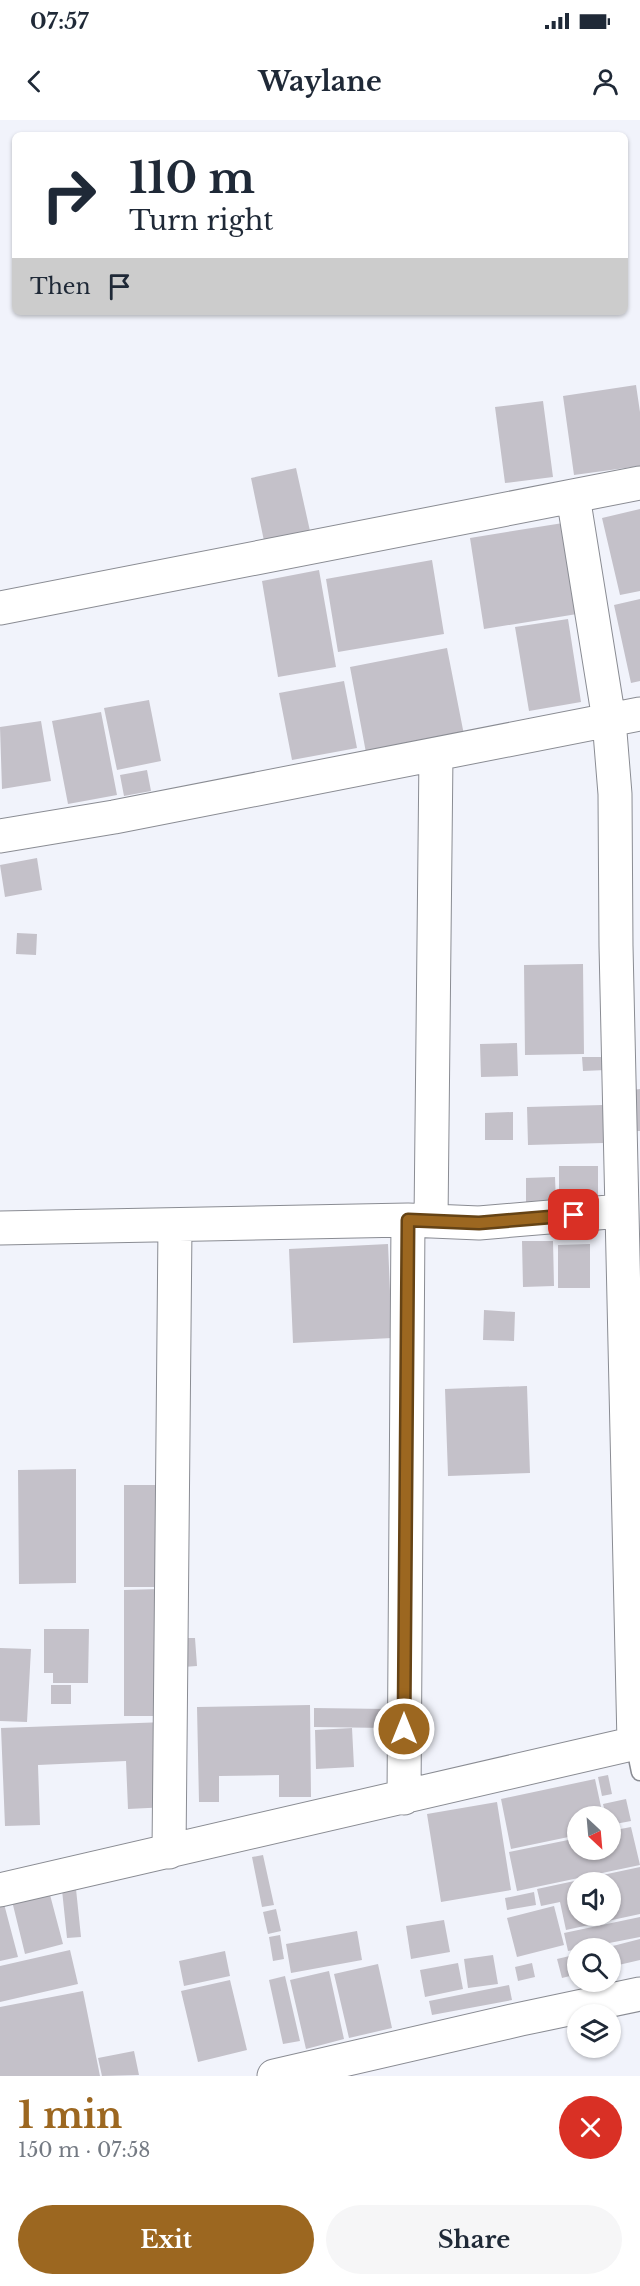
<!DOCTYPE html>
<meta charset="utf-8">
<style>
:root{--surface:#fff;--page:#f6f6f7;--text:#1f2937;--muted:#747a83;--accent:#9c6720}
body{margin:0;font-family:"Libre Baskerville",serif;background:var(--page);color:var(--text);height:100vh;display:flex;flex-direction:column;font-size:22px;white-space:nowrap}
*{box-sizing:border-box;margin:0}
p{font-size:20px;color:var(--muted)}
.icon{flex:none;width:33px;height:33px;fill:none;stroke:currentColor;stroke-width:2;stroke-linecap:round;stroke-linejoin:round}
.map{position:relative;height:1956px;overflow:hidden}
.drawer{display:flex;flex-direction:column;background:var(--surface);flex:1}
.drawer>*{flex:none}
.top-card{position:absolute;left:12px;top:12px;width:616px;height:183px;border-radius:9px;box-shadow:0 2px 4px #0004;background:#fff;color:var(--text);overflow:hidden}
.needle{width:39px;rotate:154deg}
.fabs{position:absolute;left:567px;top:1686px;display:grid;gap:12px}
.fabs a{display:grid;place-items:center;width:54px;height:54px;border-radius:50%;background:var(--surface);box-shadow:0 2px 4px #0004;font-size:30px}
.pin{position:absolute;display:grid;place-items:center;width:51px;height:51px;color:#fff;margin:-26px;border-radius:12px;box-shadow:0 3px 9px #0006}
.me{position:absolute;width:66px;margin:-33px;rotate:0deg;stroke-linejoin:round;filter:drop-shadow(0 0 4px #0008)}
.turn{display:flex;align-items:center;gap:21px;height:126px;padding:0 18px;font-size:27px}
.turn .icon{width:78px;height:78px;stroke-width:2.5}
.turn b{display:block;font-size:42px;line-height:51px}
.then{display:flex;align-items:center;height:57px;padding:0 18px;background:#0003;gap:12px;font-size:22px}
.round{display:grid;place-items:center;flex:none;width:63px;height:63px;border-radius:32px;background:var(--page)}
.summary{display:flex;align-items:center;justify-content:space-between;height:102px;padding:0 18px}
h1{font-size:36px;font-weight:700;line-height:45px;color:var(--accent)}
.primary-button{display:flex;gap:12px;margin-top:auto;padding:12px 18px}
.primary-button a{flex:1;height:69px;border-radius:36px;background:var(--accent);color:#fff;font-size:24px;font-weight:700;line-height:69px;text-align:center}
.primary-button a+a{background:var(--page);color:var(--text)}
.status{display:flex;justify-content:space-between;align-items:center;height:42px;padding:0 30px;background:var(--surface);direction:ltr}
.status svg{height:16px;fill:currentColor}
header{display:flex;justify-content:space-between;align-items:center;height:78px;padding:0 18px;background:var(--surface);font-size:27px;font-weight:700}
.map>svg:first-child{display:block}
.building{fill:#c4c1c9;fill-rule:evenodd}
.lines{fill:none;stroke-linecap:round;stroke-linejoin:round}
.service-casing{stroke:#8a8c93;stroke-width:19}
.minor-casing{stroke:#8a8c93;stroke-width:35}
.tertiary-casing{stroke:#8a8c93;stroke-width:35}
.service{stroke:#fff;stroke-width:16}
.minor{stroke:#fff;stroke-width:33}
.tertiary{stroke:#fff;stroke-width:33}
.route-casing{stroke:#654315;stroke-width:15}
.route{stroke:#9c6720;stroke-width:10}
</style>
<div class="status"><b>07:57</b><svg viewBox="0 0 49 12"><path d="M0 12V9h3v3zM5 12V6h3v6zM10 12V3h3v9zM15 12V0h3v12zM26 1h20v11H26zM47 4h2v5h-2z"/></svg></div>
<header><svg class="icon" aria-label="back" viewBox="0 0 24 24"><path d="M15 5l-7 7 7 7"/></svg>Waylane<svg class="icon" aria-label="person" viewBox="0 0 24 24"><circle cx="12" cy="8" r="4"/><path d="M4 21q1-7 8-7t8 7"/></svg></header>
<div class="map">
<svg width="640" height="1956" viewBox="0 0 640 1956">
<rect width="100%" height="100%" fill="#f1f3fb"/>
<path class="building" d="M636,265L640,292V346L574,355L563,276Z
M543,281L553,357L505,363L495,287Z
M296,348L310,411L264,421L251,358Z
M640,389V471L620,475L602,398Z
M563,403L577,494L484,509L470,418Z
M432,440L444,514L338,532L326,459Z
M319,450L336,547L278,557L262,461Z
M640,479V561L631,563L614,485Z
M568,499L581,582L529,591L515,507Z
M447,528L465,620L367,638L350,547Z
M344,561L357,628L292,640L279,573Z
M149,580L161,641L117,650L104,588Z
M101,592L117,675L68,684L52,601Z
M41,601L51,661L2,669L0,607Z
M147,650L151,671L124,676L120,655Z
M37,738L42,770L5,777L0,745Z
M17,813L37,814L36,835L16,834Z
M583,844L584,934L525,935L524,845Z
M517,923L518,956L481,957L480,924Z
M582,937H606V950L583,951Z
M640,969V1011H633L632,970Z
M603,985L604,1023L528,1025L527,987Z
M513,992V1020H485V993Z
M559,1046H598V1081L559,1082Z
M555,1057L556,1082H526V1058Z
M522,1121H553L554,1166L523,1167Z
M388,1124L392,1218L293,1223L289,1129Z
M590,1124V1168H558V1125Z
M484,1190L515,1192L514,1221L483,1220Z
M527,1266L530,1353L448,1356L445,1269Z
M76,1349V1463L19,1464L18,1350Z
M124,1365H156V1467H124Z
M160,1469L161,1596H124V1470Z
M44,1509H89L88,1563H53V1553H44Z
M182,1518H195L197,1546L183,1547Z
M0,1528L31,1529L27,1602L0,1601Z
M51,1565H71V1584H51Z
M310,1585L311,1677H279V1655L219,1656V1682H199L197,1587Z
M314,1588L387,1589V1608L314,1607Z
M166,1602L168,1687L128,1689L126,1641L38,1645L40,1705L5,1706L1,1608Z
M352,1608L354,1647L316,1649L315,1610Z
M608,1655L612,1674L602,1676L598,1657Z
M595,1659L603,1696H578V1715L511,1729L501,1679Z
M626,1679L631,1701L610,1705V1696H606L603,1684Z
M497,1682L511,1770L441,1782L427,1694Z
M631,1707L640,1745L517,1771L509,1732L578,1718V1730H610V1711Z
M263,1735L274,1785L262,1787L252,1737Z
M640,1747V1794L566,1810L560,1782L541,1786L537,1769ZM578,1762H610V1796H578Z
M76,1769L81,1817L67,1818L62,1770Z
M49,1771L63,1824L25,1834L12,1781Z
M534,1772L536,1785L507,1790L505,1778Z
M3,1780L18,1837L0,1841V1781Z
M554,1786L564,1825L517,1837L507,1798Z
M276,1789L281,1811L268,1814L263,1792Z
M640,1797V1817L568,1831L564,1813Z
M444,1800L450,1832L411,1839L406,1806Z
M357,1811L362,1840L291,1853L286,1824Z
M280,1815L284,1839L273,1841L269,1817Z
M640,1819V1840L610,1847V1828H605Z
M70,1830L78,1864L0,1882V1846Z
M225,1831L230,1856L184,1866L179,1841Z
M578,1834V1854L562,1858L557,1839Z
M493,1835L498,1864L468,1868L464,1839Z
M458,1843L463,1869L425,1877L420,1850Z
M532,1843L535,1857L518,1861L515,1847Z
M378,1844L392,1908L349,1918L334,1854Z
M329,1851L344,1919L306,1929L290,1860Z
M285,1856L300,1921L283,1924L269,1860Z
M230,1860L247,1930L198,1942L181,1871Z
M509,1865L512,1880L432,1895L429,1881Z
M83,1871L100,1956H0V1887Z
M134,1931L139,1955L102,1956L98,1938Z"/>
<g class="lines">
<g class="service-casing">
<path id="service" d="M634,1623L640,1652"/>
</g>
<g class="minor-casing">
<path id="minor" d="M0,488L573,376
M0,716L114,697L640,594
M431,1101L436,634
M0,1108L408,1100L479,1103L621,1091
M634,1623L616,826L615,674L609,600L573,376L640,363
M404,1678L408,1100
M169,1732L175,1106
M0,1770L640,1622"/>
</g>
<g class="tertiary-casing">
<path id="tertiary" d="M274,1956L521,1899L640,1874"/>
</g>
<use href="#service" class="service"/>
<use href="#minor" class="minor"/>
<use href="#tertiary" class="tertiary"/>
</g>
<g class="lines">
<g class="route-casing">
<path id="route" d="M404,1609L408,1100L479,1103L574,1095"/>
</g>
<use href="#route" class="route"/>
</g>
</svg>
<div class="fabs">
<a><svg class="needle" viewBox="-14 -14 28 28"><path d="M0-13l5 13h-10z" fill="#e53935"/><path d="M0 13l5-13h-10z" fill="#747a83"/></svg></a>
<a><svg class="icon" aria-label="sound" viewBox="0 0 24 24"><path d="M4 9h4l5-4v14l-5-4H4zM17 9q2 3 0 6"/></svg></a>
<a><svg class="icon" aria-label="search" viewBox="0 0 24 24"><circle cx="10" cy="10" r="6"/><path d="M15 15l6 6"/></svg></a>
<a><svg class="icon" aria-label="layers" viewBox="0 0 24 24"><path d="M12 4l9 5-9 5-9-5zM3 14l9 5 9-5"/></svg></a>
</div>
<div class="pin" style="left:574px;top:1095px;background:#d93025"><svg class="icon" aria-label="arrive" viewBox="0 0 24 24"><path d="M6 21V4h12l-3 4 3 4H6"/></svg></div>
<svg class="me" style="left:404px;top:1609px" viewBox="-20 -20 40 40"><circle r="17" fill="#9c6720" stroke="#fff" stroke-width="3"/><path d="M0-11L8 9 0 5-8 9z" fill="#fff"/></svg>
<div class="top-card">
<div class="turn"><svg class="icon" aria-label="right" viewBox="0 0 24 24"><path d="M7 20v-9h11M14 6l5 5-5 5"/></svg><div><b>110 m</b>Turn right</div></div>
<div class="then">Then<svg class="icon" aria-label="arrive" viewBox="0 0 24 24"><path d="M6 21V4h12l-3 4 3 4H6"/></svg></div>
</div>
</div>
<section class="drawer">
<div class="summary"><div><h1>1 min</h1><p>150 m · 07:58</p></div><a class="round" style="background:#d93025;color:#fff"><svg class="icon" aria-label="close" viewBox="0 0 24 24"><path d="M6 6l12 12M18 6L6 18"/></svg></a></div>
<div class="primary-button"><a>Exit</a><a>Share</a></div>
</section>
